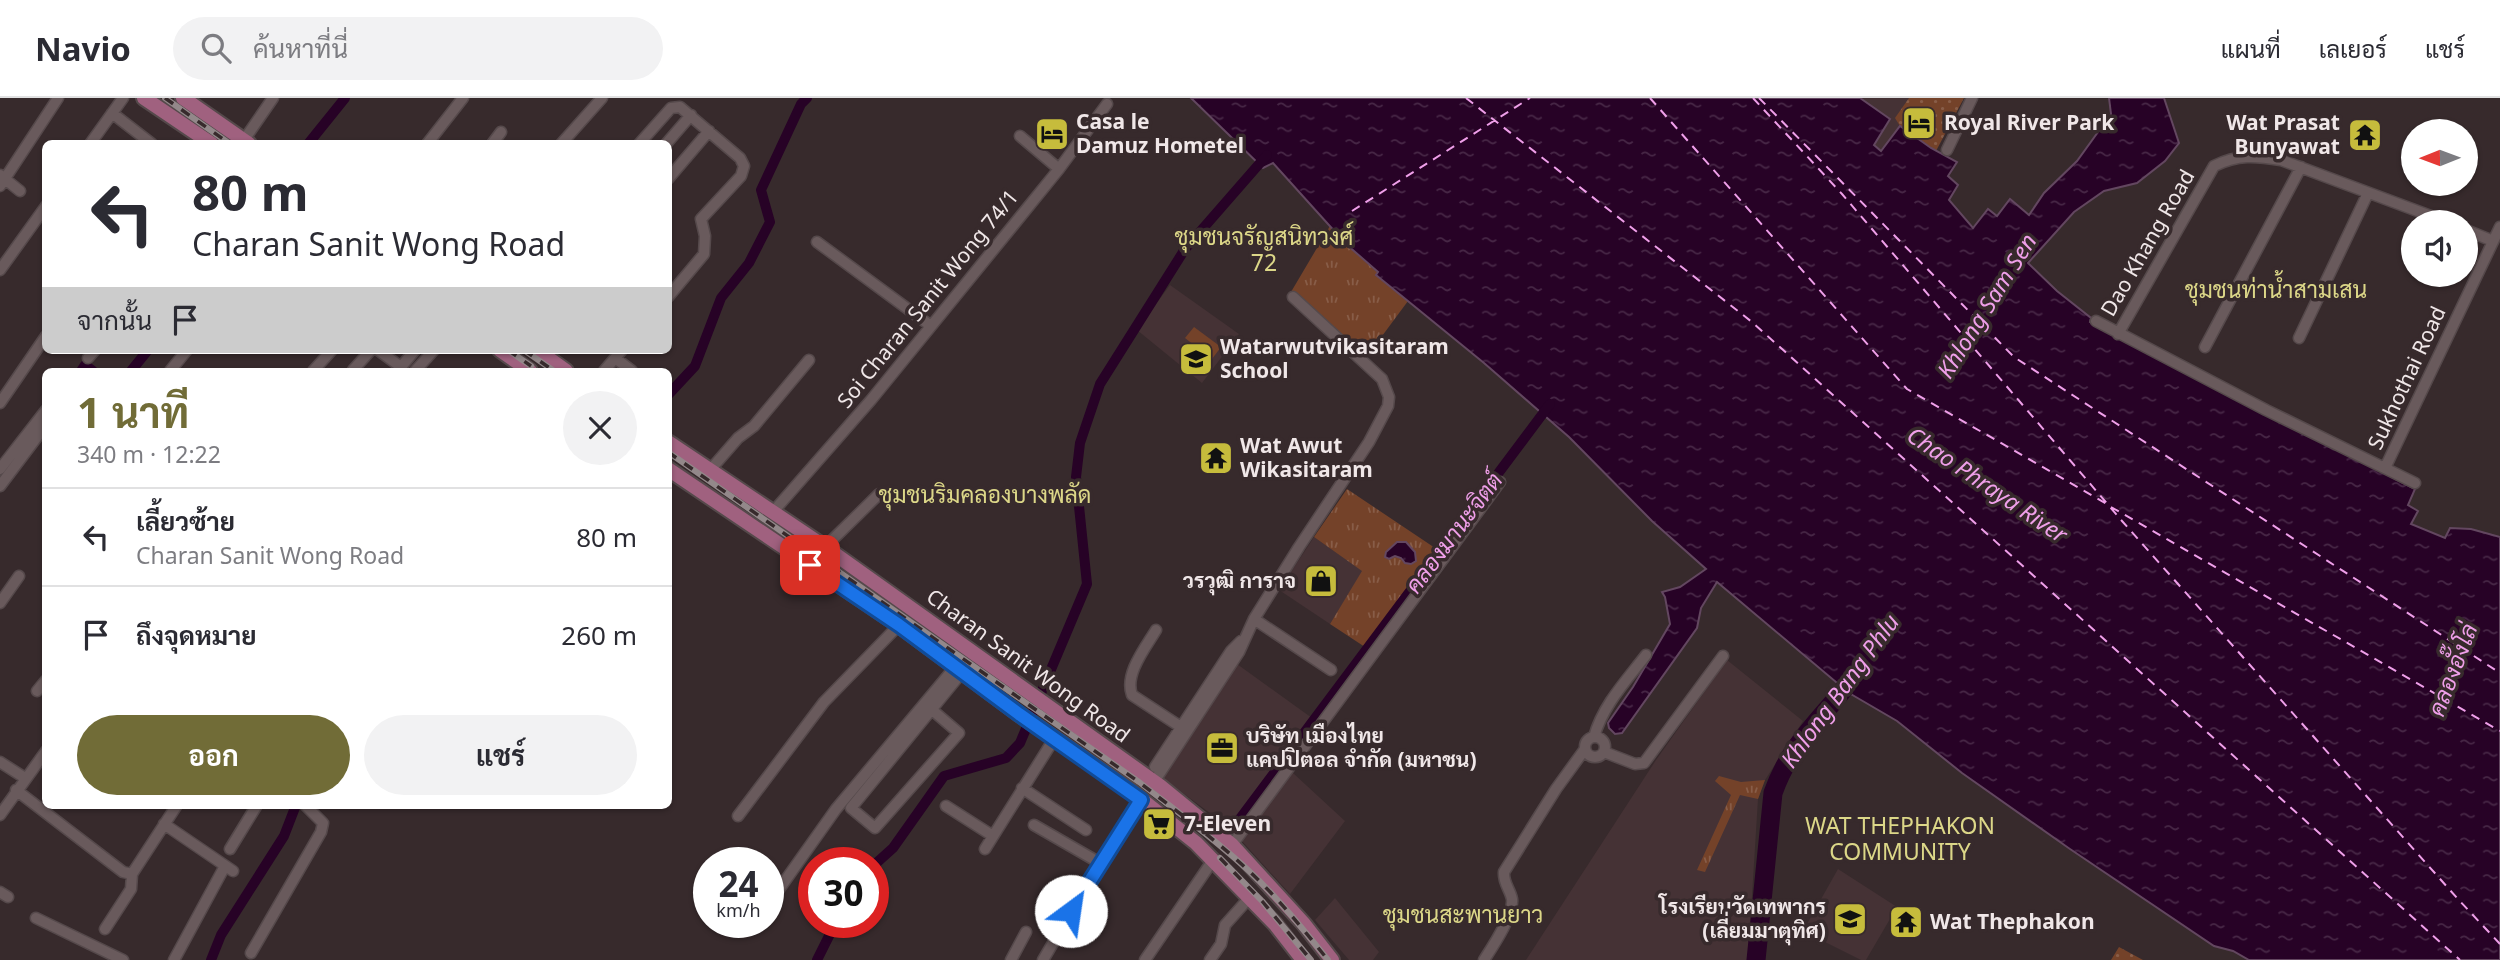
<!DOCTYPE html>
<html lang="th">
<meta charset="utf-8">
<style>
:root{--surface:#fff;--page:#f2f2f3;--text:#2b2b33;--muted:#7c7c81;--line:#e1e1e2;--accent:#716c37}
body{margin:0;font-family:"Noto Sans",Sarabun,sans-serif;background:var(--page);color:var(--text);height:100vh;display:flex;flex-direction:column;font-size:26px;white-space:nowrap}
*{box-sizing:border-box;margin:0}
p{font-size:23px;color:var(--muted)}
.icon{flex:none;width:38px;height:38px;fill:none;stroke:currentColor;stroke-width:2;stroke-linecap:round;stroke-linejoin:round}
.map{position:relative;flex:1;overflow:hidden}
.sheet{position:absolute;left:42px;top:270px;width:630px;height:441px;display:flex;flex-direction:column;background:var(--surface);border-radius:10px;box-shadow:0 2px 5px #0004}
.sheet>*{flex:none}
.banner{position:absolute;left:42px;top:42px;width:630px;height:214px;border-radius:10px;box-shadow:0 2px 5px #0004;background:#fff;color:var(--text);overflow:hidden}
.needle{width:46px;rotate:269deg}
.buttons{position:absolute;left:2401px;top:21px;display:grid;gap:14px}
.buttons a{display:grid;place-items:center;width:77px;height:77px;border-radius:50%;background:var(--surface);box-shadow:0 2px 5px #0004;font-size:35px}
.speed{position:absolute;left:693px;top:749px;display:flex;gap:14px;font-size:35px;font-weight:700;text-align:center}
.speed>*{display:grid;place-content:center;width:91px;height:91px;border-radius:50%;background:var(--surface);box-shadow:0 2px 5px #0004;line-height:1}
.speed small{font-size:18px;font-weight:400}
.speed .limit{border:10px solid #d22;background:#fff;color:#111}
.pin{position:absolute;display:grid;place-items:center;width:60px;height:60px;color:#fff;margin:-30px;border-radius:14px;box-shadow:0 4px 10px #0006}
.me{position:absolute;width:77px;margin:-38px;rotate:31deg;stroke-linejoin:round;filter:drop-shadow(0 0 5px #0008)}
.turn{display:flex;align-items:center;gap:24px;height:147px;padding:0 35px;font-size:32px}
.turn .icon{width:91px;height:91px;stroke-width:2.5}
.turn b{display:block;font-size:49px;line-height:60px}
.then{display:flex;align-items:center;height:66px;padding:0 35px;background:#0003;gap:14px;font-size:26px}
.round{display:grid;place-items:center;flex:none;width:74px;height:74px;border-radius:37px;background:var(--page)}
.head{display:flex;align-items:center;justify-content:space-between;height:119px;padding:0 35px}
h1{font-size:42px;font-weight:700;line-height:52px;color:var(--accent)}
.primary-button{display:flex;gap:14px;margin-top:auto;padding:14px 35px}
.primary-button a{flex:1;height:80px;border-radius:42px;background:var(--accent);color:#fff;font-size:28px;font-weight:700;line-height:80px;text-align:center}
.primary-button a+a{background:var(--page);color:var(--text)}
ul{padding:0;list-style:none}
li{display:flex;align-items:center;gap:21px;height:98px;padding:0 35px;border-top:2px solid var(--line)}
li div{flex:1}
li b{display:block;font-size:26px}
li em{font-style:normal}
header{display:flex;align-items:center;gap:42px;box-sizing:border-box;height:98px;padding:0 35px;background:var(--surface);border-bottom:2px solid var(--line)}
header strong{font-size:33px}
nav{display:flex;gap:38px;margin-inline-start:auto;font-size:24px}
.search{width:490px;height:63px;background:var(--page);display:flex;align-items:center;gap:18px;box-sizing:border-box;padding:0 24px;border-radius:38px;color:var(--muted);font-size:26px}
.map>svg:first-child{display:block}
.built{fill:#453235}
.grass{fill:url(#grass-tufts)}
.garden{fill:url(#garden-dots)}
.pitch{fill:#744229}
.water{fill:url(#water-ripples);stroke:#634760;stroke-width:2}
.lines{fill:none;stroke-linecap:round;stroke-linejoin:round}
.canal{stroke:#270226;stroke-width:10}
.river{stroke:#270226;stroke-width:19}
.ferry{stroke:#ef9fe9;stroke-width:2;stroke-dasharray:9 7;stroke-linecap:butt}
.street-casing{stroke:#55494b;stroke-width:13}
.primary-casing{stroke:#55494b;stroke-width:18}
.street{stroke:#695a5c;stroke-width:10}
.primary{stroke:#a0617f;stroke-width:14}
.rail-casing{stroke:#93888a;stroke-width:6}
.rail{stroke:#372a2c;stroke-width:3.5;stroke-dasharray:10;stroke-linecap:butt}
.route-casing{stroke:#114b97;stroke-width:18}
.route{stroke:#1a73e8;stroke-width:12}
.labels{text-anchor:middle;stroke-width:7;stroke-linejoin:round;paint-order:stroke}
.poi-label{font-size:21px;font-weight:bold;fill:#f0e7e8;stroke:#372a2c;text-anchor:start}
.street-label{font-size:21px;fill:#f0e7e8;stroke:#372a2c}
.neighbourhood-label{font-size:23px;fill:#dcd788;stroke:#372a2c}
.water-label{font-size:23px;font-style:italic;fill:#ef9fe9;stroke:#372a2c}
</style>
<header>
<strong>Navio</strong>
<div class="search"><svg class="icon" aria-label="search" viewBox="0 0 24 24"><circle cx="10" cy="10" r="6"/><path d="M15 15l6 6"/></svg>ค้นหาที่นี่</div>
<nav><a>แผนที่</a><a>เลเยอร์</a><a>แชร์</a></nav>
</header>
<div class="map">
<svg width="2500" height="862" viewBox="0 0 2500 862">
<defs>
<pattern id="grass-tufts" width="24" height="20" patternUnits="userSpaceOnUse" patternTransform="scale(1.75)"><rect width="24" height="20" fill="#744229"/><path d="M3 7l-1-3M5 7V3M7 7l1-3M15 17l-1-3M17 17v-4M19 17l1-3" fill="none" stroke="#885d48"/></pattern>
<pattern id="garden-dots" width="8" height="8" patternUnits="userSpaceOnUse" patternTransform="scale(1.75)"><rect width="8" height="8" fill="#744229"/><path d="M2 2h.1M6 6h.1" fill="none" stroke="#885d48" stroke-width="1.8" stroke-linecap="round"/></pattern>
<pattern id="water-ripples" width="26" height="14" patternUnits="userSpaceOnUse" patternTransform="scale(1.75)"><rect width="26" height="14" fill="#270226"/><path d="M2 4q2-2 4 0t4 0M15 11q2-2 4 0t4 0" fill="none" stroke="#472746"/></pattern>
</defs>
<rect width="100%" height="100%" fill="#372a2c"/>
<path class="built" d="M1860,0H1964L1900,28L1881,54L1873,47L1890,21Z
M1170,187L1239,236L1202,285L1137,232Z
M1314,439L1363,473L1330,526L1279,492Z
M1727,562L1803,623L1765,682L1758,701L1748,862H1526L1656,662Z
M1237,566L1312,620L1280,663L1345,723L1290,796L1230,730L1160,678Z
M1838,771L1897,809L1866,862H1861L1803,833Z
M1335,800L1379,854L1373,862H1349L1315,822Z"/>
<path class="grass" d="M1330,128L1346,146L1378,175L1376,177L1408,203L1365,261L1291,194Z
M1347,391L1438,452L1365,549L1330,526L1362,473L1314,439Z
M1719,678L1741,684L1765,682L1758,701L1740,697L1705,774L1697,772L1731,697L1715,683Z"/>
<path class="garden" d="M1909,0H1964L1936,53L1900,28L1895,20Z
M2119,849L2143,862H2111Z"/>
<path class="pitch" d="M1194,229L1221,249L1212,261L1185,240Z"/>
<path class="water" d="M1191,0H1860L1890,21L1874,47L1881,53L1900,28L1931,50L1957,64L1948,78L1958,87L1949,102L1973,130L1988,111L1997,118L2010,101L2029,117L2044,95L2077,63L2111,16L2109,0H2164L2179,45L2165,63L2137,85L2104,93L2074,114L2028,165L2057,193L2091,220L2090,224L2415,391L2408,407L2418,413L2411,426L2445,440L2450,430L2471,431L2500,439V862H2249L2233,853L2214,848L2070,751L1962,675L1897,623L1849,595L1717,484L1701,510L1697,530L1622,635L1615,636L1609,630L1608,625L1633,589L1670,526L1665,499L1662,494L1680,489L1706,471L1652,423L1569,339L1484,265L1376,177L1378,174L1346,146L1273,65L1263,70Z
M1397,444H1406L1415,454L1416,463L1411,466L1405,465L1401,460L1395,458L1389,461L1385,459L1386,454Z"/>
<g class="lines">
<path class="canal" d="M308,46L345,0
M81,273L85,267L93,273
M131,273L148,252
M668,297L695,268L721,200L749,165L770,124L761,92L801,6L807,0
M1233,730L1550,306
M873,768L893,750L944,678L1006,660L1020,645L1087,486L1076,379L1080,345L1100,286L1185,151L1267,57
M211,862L221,837L284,738L296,707
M817,862L836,824"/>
<path class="river" d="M1756,862L1773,695C1793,639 1827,618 1858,572"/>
<path class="ferry" d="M1466,0L1752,224L2460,862
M1650,0L1907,291L2107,406
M1753,0L1842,96L2122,423L2457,800L2500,846
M1759,0L2014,259L2500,575
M1352,113L1530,0
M2111,409L2500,633"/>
<g class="street-casing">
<path id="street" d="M112,15L152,46
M1020,38L1059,71
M244,42L273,0
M90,46L123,0
M427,46L463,0
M492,46L501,34
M561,46L602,0
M639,46L671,10L680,9L740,60L744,68L741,78L701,121L705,138L704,156L668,199
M666,46L691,17
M1947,52L1972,0
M0,77L20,93
M668,81L709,33
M0,88L58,0
M2466,132L2493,143
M817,144L931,228
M0,172L46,108
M2096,223L2266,312L2415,385
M2118,236L2214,68C2238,56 2256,58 2281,62L2447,124
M2299,240L2368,95
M2205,249L2301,69
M378,252L401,269L415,252
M88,260L95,252
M615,260L632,273
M353,272L371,252
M170,273L187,252
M313,273L332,252
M415,273L434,252
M604,273L622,252
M0,305L46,238
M2385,370L2500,129
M0,371L46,312
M711,371L738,340L754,328L809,262
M0,388L46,327
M772,415L871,302L1059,71L1107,6
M825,449L879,396
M0,505L19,478
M1254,521L1331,572
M1156,532C1146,549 1124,576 1132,597L1184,631
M37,593L46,582
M931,611L959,635L875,730L851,710L963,573
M1594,639C1603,607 1626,583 1646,557
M1585 649a10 10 0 1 1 20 0a10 10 0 1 1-20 0Z
M1604,654L1635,666L1644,665L1723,558
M0,664L25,680
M1155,669L1231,553L1241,543
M1154,684L1239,554L1254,521L1299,449L1369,344L1388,308L1389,299L1382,281L1293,199
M1022,690L1086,732
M16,692L123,774L132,776
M946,708L993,738
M0,717L46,653
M738,718L824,604L899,527
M164,726L233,773
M1034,727L1100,765
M1232,747L1500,384
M230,751L257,707
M985,751L1054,641
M0,794L8,799
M770,804L836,711L956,568
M36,820L123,862
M105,831L131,791L132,776L177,707
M251,855L321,734L323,725L305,707
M174,862L225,768
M1011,862L1026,834
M1043,862L1100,765L1141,702
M1145,862L1213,762
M1210,862L1221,846L1225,827L1250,799
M1484,862C1493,848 1514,817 1512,801C1510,791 1503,785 1504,774L1556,691L1585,651"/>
</g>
<g class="primary-casing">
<path id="primary" d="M144,0L212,46
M183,0L249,46
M500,252L530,273
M537,252L566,273
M668,344L825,449L1160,688L1232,747L1304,826L1332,862
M668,371L899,527L1019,616L1132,694L1196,745L1275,826L1303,862"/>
</g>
<use href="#street" class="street"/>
<use href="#primary" class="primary"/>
<g class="rail-casing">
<path id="rail" d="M165,0L230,46
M508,252L531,268
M524,252L554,273
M668,354L1139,684C1176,713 1214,740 1249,773C1278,800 1303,831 1328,862
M1220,760L1262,803L1311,862"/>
</g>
<use href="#rail" class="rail"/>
</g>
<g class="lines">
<g class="route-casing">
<path id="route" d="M810,467L899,527L1019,616L1141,702L1071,813"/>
</g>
<use href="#route" class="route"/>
</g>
<defs>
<g id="hotel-square" transform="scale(1.75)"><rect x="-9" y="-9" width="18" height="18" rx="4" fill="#c6bc3c" stroke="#372a2c"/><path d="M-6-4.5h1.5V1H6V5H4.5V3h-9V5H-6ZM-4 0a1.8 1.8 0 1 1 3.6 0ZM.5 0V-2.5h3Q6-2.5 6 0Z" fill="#111"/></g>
<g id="temple-square" transform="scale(1.75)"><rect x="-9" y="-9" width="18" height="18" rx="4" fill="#c6bc3c" stroke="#372a2c"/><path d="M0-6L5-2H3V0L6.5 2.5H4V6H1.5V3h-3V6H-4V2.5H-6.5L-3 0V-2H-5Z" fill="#111"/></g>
<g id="school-square" transform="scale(1.75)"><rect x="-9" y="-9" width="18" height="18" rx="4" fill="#c6bc3c" stroke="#372a2c"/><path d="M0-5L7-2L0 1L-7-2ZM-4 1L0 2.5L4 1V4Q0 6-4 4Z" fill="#111"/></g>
<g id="shop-square" transform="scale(1.75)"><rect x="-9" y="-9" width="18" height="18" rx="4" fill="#c6bc3c" stroke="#372a2c"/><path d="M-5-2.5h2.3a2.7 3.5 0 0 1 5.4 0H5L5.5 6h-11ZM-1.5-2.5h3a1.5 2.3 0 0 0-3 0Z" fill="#111"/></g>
<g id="office-square" transform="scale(1.75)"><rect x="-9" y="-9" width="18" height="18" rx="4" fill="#c6bc3c" stroke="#372a2c"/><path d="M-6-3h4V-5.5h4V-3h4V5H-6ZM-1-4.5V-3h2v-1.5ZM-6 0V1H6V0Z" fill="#111"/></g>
<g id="supermarket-square" transform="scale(1.75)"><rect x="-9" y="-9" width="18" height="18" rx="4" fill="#c6bc3c" stroke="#372a2c"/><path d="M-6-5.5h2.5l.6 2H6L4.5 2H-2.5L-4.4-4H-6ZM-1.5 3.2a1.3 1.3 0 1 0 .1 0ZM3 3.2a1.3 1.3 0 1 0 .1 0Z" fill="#111"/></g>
</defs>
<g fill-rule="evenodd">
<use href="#hotel-square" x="1919" y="25"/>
<use href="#hotel-square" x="1052" y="36"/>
<use href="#temple-square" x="2365" y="37"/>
<use href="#school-square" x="1196" y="261"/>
<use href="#temple-square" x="1216" y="360"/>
<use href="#shop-square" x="1321" y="483"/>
<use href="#office-square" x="1222" y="650"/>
<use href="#supermarket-square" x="1159" y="726"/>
<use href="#school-square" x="1850" y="821"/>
<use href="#temple-square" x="1906" y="824"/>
</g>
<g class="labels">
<g class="poi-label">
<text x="1076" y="31">Casa le<tspan x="1076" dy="24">Damuz Hometel</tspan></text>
<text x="1944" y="32">Royal River Park</text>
<text x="2340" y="32" text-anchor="end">Wat Prasat<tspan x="2340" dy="24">Bunyawat</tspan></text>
<text x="1220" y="256">Watarwutvikasitaram<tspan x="1220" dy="24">School</tspan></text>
<text x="1240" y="355">Wat Awut<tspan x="1240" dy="24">Wikasitaram</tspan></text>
<text x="1296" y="490" text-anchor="end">วรวุฒิ การาจ</text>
<text x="1246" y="645">บริษัท เมืองไทย<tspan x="1246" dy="24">แคปปิตอล จำกัด (มหาชน)</tspan></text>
<text x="1184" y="733">7-Eleven</text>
<text x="1826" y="816" text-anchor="end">โรงเรียนวัดเทพากร<tspan x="1826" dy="24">(เลี่ยมมาตุทิศ)</tspan></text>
<text x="1930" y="831">Wat Thephakon</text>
</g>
<g class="street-label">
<text transform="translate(2148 145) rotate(-60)" y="7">Dao Khang Road</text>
<text transform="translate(928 201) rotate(-51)" y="7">Soi Charan Sanit Wong 74/1</text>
<text transform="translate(2407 280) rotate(-65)" y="7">Sukhothai Road</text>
<text transform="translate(1028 568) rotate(36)" y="7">Charan Sanit Wong Road</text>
</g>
<g class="neighbourhood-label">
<text x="1264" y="147">ชุมชนจรัญสนิทวงศ์<tspan x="1264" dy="26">72</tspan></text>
<text x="2276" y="200">ชุมชนท่าน้ำสามเสน</text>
<text x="985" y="405">ชุมชนริมคลองบางพลัด</text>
<text x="1900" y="736">WAT THEPHAKON<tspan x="1900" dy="26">COMMUNITY</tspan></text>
<text x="1463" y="825">ชุมชนสะพานยาว</text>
</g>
<g class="water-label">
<text transform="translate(1987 208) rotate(-58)" y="8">Khlong Sam Sen</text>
<text transform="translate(1987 387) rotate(34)" y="8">Chao Phraya River</text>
<text transform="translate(1454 435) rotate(-53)" y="8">คลองมานะจิตต์</text>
<text transform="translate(2453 572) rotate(-69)" y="8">คลองอั๊งโล่</text>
<text transform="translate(1840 593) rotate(-54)" y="8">Khlong Bang Phlu</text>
</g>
</g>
</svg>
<div class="buttons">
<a><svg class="needle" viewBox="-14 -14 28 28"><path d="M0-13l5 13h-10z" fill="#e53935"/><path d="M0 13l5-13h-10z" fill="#7c7c81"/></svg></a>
<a><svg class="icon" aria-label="sound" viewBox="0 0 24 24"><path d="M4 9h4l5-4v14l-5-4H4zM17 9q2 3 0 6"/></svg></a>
</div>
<div class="speed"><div>24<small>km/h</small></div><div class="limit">30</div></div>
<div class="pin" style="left:810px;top:467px;background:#d93025"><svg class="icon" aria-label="arrive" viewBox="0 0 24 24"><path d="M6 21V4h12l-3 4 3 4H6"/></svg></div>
<svg class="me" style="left:1071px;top:813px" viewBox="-20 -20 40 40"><circle r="19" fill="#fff"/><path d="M0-13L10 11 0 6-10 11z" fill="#1a73e8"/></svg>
<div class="banner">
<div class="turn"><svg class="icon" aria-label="left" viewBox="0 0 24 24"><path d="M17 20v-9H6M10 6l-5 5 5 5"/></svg><div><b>80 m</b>Charan Sanit Wong Road</div></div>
<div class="then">จากนั้น<svg class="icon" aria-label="arrive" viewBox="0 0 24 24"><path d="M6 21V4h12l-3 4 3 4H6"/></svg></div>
</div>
<section class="sheet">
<div class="head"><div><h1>1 นาที</h1><p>340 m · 12:22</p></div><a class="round"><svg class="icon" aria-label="close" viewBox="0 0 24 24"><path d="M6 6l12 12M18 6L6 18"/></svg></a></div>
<ul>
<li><svg class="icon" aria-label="left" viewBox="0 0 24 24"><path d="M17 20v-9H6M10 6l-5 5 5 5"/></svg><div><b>เลี้ยวซ้าย</b><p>Charan Sanit Wong Road</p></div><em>80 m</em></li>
<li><svg class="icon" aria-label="arrive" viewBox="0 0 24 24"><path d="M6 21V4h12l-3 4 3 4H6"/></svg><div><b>ถึงจุดหมาย</b></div><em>260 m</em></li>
</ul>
<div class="primary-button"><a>ออก</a><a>แชร์</a></div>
</section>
</div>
